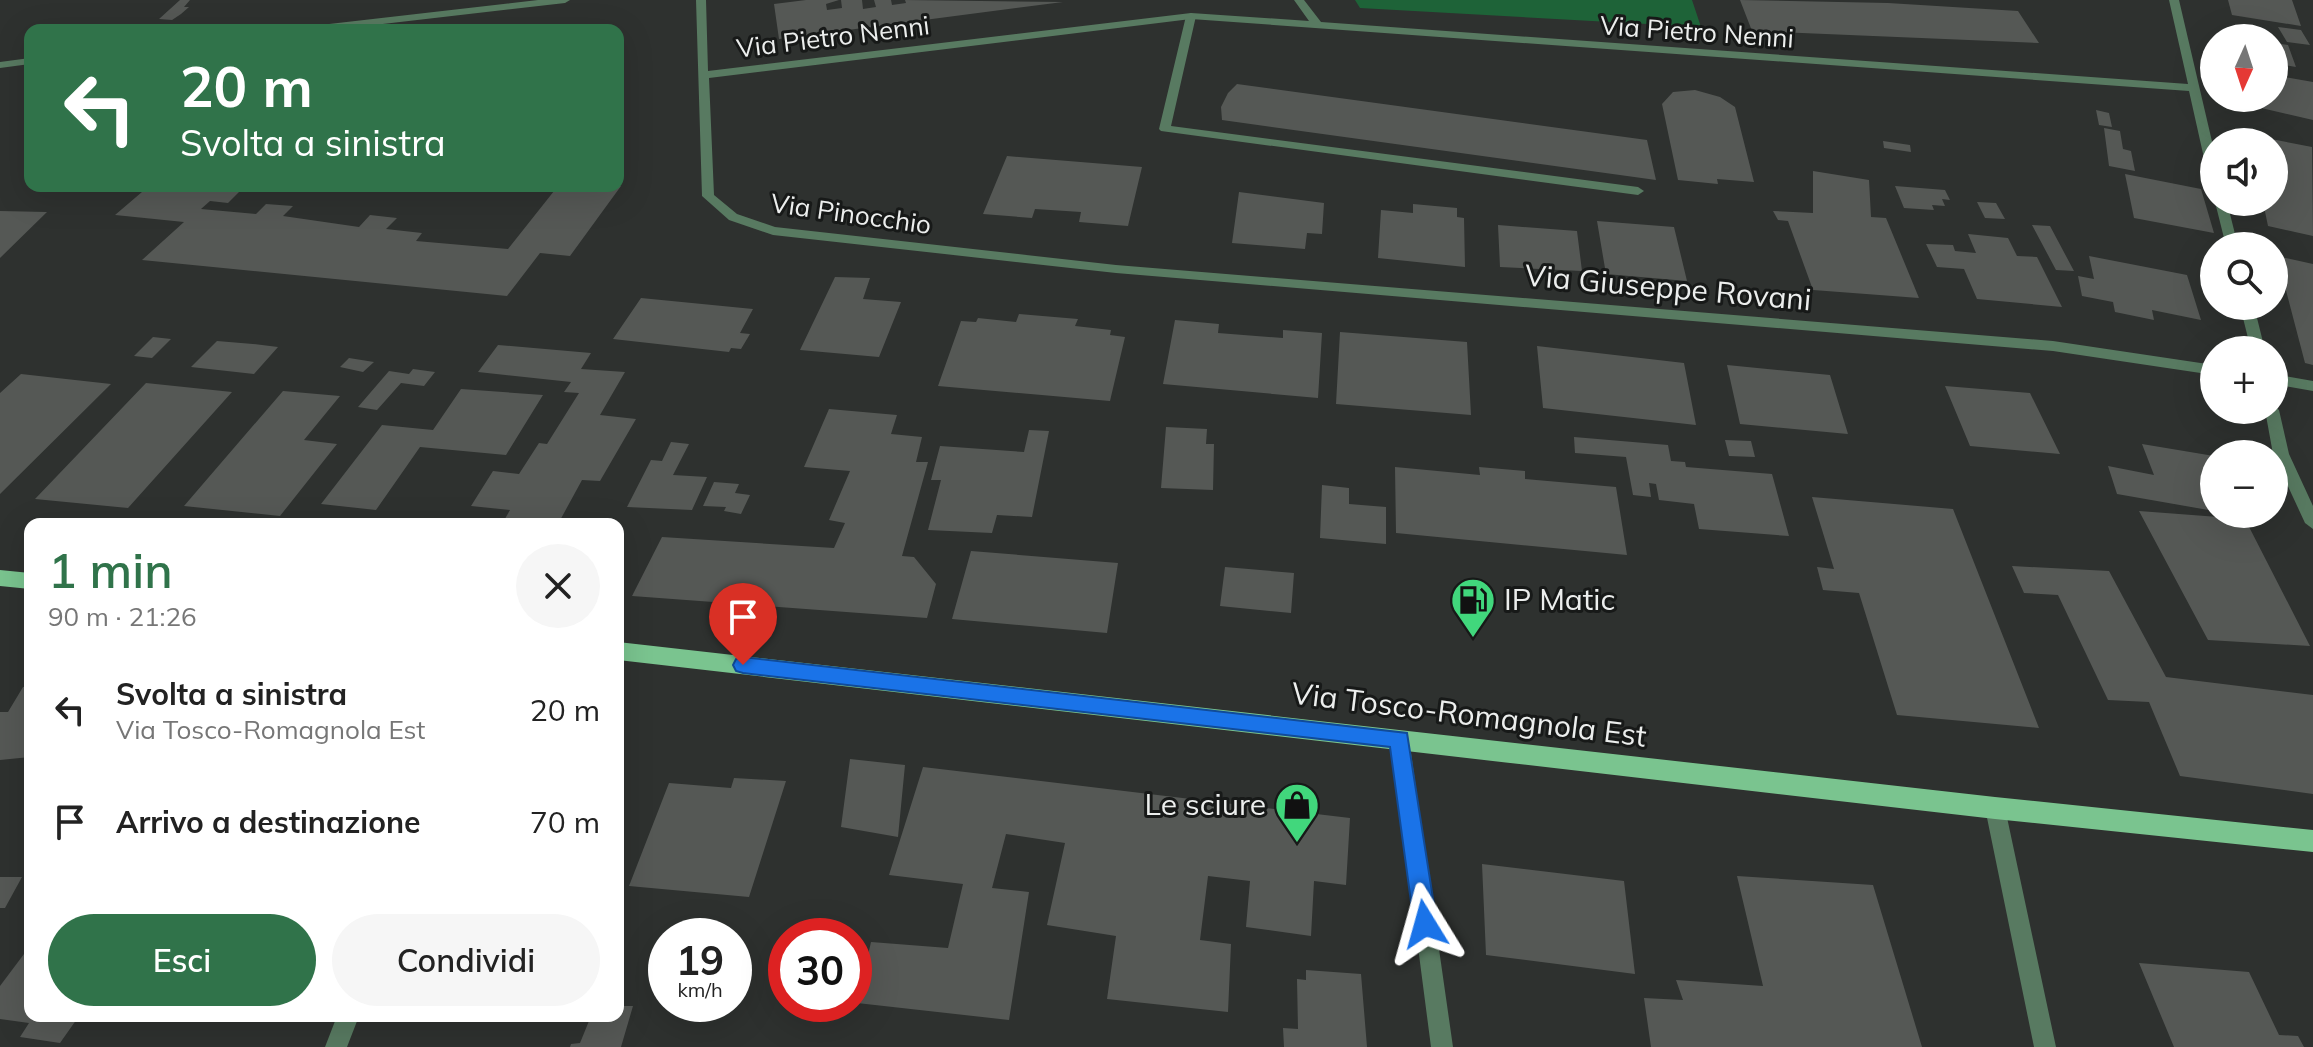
<!DOCTYPE html>
<html lang="it">
<meta charset="utf-8">
<style>
:root{--surface:#fff;--page:#f6f6f6;--text:#222;--muted:#767676;--accent:#30734a}
body{margin:0;font-family:Mulish,sans-serif;background:var(--page);color:var(--text);height:100vh;display:flex;flex-direction:column;font-size:30px;white-space:nowrap}
*{box-sizing:border-box;margin:0}
p{font-size:26px;color:var(--muted)}
.icon{flex:none;width:44px;height:44px;fill:none;stroke:currentColor;stroke-width:2;stroke-linecap:round;stroke-linejoin:round}
.map{position:relative;flex:1;overflow:hidden}
.details{position:absolute;left:24px;top:518px;width:600px;height:504px;display:flex;flex-direction:column;background:var(--surface);border-radius:16px;box-shadow:0 8px 32px #0002}
.details>*{flex:none}
.hud{position:absolute;left:24px;top:24px;width:600px;height:168px;border-radius:16px;box-shadow:0 8px 32px #0002;background:#30734a;color:#fff;overflow:hidden}
.needle{width:52px;rotate:183deg}
.controls{position:absolute;left:2200px;top:24px;display:grid;gap:16px}
.controls a{display:grid;place-items:center;width:88px;height:88px;border-radius:50%;background:var(--surface);box-shadow:0 8px 32px #0002;font-size:40px}
.speed{position:absolute;left:648px;top:918px;display:flex;gap:16px;font-size:40px;font-weight:700;text-align:center}
.speed>*{display:grid;place-content:center;width:104px;height:104px;border-radius:50%;background:var(--surface);box-shadow:0 8px 32px #0002;line-height:1}
.speed small{font-size:20px;font-weight:400}
.speed .limit{border:12px solid #d22;background:#fff;color:#111}
.pin{position:absolute;display:grid;place-items:center;width:68px;height:68px;color:#fff;margin:-82px -34px;border-radius:50% 50% 50% 0;rotate:-45deg;box-shadow:0 0 8px #0007}
.pin .icon{rotate:45deg}
.me{position:absolute;width:88px;margin:-44px;rotate:352deg;stroke-linejoin:round;filter:drop-shadow(0 0 6px #0008)}
.turn{display:flex;align-items:center;gap:28px;height:168px;padding:0 24px;font-size:36px}
.turn .icon{width:104px;height:104px;stroke-width:2.5}
.turn b{display:block;font-size:56px;line-height:68px}
.round{display:grid;place-items:center;flex:none;width:84px;height:84px;border-radius:42px;background:var(--page)}
.head{display:flex;align-items:center;justify-content:space-between;height:136px;padding:0 24px}
h1{font-size:48px;font-weight:600;line-height:60px;color:var(--accent)}
.action{display:flex;gap:16px;margin-top:auto;padding:16px 24px}
.action a{flex:1;height:92px;border-radius:48px;background:var(--accent);color:#fff;font-size:32px;font-weight:600;line-height:92px;text-align:center}
.action a+a{background:var(--page);color:var(--text)}
ul{padding:0;list-style:none}
li{display:flex;align-items:center;gap:24px;height:112px;padding:0 24px}
li div{flex:1}
li b{display:block;font-size:30px}
li em{font-style:normal}
.map>svg:first-child{display:block}
.green{fill:#1e6338}
.building{fill:#555855}
.lines{fill:none;stroke-linecap:round;stroke-linejoin:round}
.lane{fill:#587a61;fill-rule:evenodd}
.street{fill:#587a61;fill-rule:evenodd}
.primary{fill:#7ac48f;fill-rule:evenodd}
.route{fill:#1a73e8;stroke:#114b97;stroke-width:2}
.labels{text-anchor:middle;stroke-width:6;stroke-linejoin:round;paint-order:stroke}
.far-street-label{font-size:26px;fill:#eceeed;stroke:#171918}
.street-label{font-size:30px;fill:#eceeed;stroke:#171918}
.poi-label{font-size:30px;fill:#eceeed;stroke:#171918;text-anchor:start}
</style>
<div class="map">
<svg width="2313" height="1047" viewBox="0 0 2313 1047">
<rect width="100%" height="100%" fill="#2e312f"/>
<path class="green" d="M1355,0H1692L1701,27L1360,8Z"/>
<path class="building" d="M180,0H190L184,7H189L181,14L172,20L159,19Z
M806,0H839L826,4L827,10L842,8L841,0H862L863,9L876,7L874,0H891L892,5L906,3L905,0L1063,2L779,39L774,4Z
M1740,0L1888,3L2018,11L2039,43L1752,31Z
M2228,0H2292L2301,26L2232,15Z
M2278,27L2301,30L2310,45L2287,42Z
M2274,43L2288,45L2296,67L2274,63Z
M2274,75L2313,82V120L2244,104L2242,98H2274Z
M1237,84L1647,140L1656,180L1222,120L1221,107L1228,93Z
M1695,90L1720,97L1735,107L1754,182L1717,179L1718,184L1678,180L1662,104L1673,92Z
M2096,110L2109,113L2112,127L2099,125Z
M2104,128L2120,131L2123,149L2131,151L2135,171L2109,166Z
M2245,134L2312,147L2313,236L2268,226L2263,202H2274V142H2247Z
M1883,141L1910,145L1911,152L1884,148Z
M1007,156L1142,167L1128,226L1079,222L1081,212L1035,209L1032,218L983,214Z
M1813,171L1869,180L1871,217L1886,218L1919,298L1813,290L1788,221L1778,220L1773,211L1813,213Z
M2125,174L2201,189L2214,233L2134,218Z
M149,186L244,187L228,203L210,201L201,209L256,214L266,204L293,206L283,216L359,227L370,215L397,218L386,229L422,233L416,241L508,249L558,186H621L570,256L540,253L507,296L142,260L184,222L115,215Z
M1895,186L1945,190L1950,200L1942,199L1945,206L1932,205L1934,210L1904,208Z
M1239,192L1324,203L1322,234L1307,233L1305,249L1232,243Z
M1977,202L1996,203L2005,219L1985,218Z
M1413,204L1457,208V217L1464,218L1465,267L1378,258L1381,210L1413,213Z
M0,211L47,212L0,258Z
M1597,221L1674,227L1687,281L1606,274Z
M1498,225L1577,231L1582,271L1500,267Z
M2032,225L2050,226L2074,271L2056,270Z
M1968,234L2008,238L2017,256L2037,257L2062,307L1977,299L1964,269L1937,267L1926,244L1953,245L1955,251L1976,253Z
M2089,256L2187,275L2201,320L2152,310L2154,320L2115,312L2113,302L2082,296L2078,276L2094,279Z
M2277,256L2313,264V365L2305,363Z
M835,277L870,278L863,299L901,302L879,357L800,350Z
M641,298L753,309L740,333L750,334L741,349L731,348L729,352L613,339Z
M1019,314L1078,319L1075,326L1111,330L1110,335L1125,337L1110,401L938,386L961,321L976,322L978,318L1016,322Z
M1175,320L1219,324L1218,333L1283,338V330L1322,333L1318,398L1163,384Z
M1340,332L1467,342L1471,415L1336,404Z
M153,337L171,339L152,358L134,356Z
M217,341L253,344L278,347L254,374L191,367Z
M498,345L591,353L581,369L625,372L600,415L636,419L600,481L582,480L558,524H502L510,510L471,506L493,471L519,474L539,443L547,444L579,393L564,392L571,382L478,372Z
M1537,346L1684,363L1696,425L1543,408Z
M349,358L374,362L363,372L340,367Z
M1727,365L1830,375L1848,434L1740,424Z
M413,369L435,372L424,386L401,383L377,410L358,407L389,371L409,374Z
M21,374L111,384L0,494V393Z
M146,383L232,392L128,508L35,499Z
M1945,386L2030,393L2060,454L1970,446Z
M461,389L543,395L506,455L420,447L376,510L321,504L382,425L433,430Z
M283,391L340,396L304,440L337,444L280,516L184,506Z
M829,409L897,415L891,434L922,437L916,462H928L902,556L914,557L936,584L927,618L632,596L662,537L834,548L845,523L829,520L850,471L804,467Z
M1166,427L1207,429L1206,444H1214L1213,490L1161,488Z
M1029,430L1049,431L1032,517L997,515L992,533L928,530L941,480H931L940,446L1024,452Z
M1574,437L1668,445L1671,461L1685,462L1686,467L1772,474L1789,536L1699,529L1694,504L1659,500L1656,484L1649,483L1651,497L1633,495L1626,457L1575,453Z
M1725,440L1751,441L1755,457L1729,456Z
M671,442L689,444L673,475L707,477L692,510L627,507L651,460L662,461Z
M2142,444L2214,456V511L2117,494L2108,466L2154,475Z
M1395,467L1480,475L1479,467L1525,471V479L1616,487L1627,555L1396,533Z
M714,482L739,484L735,493L750,495L741,514L724,511L726,507L703,506Z
M1322,485L1349,488V504L1386,507V544L1320,538Z
M1812,497L1953,509L2039,728L1897,715L1859,593L1823,590L1817,567L1834,569Z
M2139,511L2245,519L2310,646L2208,640Z
M971,551L1118,563L1107,633L952,619Z
M2012,566L2109,571L2166,677L2313,695V794L2180,776L2149,702L2108,700L2058,595L2024,593Z
M1225,567L1294,573L1291,613L1220,606Z
M30,686V757L0,760V712H8L23,687Z
M850,759L905,765L898,837L841,827Z
M923,767L1350,818L1346,885L1314,881L1311,936L1246,927L1250,881L1208,876L1200,940L1231,944L1228,1012L1107,999L1116,936L1047,925L1065,843L1006,834L992,888L1029,892L1009,1020L857,1003L871,942L948,948L963,884L889,875Z
M734,778L786,781L749,897L629,886L669,783L731,788Z
M1482,864L1624,881L1635,974L1486,955Z
M1737,876L1873,885L1922,1047H1651L1644,998L1683,1000L1676,980L1763,986Z
M0,877H22L5,908H0Z
M30,946V1016H79L60,1043L20,1037L29,1023L0,1019V986Z
M2139,963L2249,972L2279,1035L2298,1036L2304,1047H2174Z
M1306,970L1361,974L1367,1047H1284L1283,1028L1298,1029L1297,979L1306,980Z
M618,1006H633L621,1047H570L571,1044L580,1043L591,1016H618Z"/>
<g class="lines">
<path class="lane" d="M1191,13L1196,16L1171,126L1638,187L1644,191L1638,195L1161,131L1159,129L1186,16Z"/>
<path class="street" d="M538,0H570L565,3L331,30H298L303,27Z
M696,0H706L708,71L1191,13L1309,21L1294,0H1304L1321,22L2188,84L2169,0H2179L2214,150V180L2208,176L2189,91L1191,19L709,78L714,195L737,214L775,227L1116,265L2053,341L2214,365V375L2053,351L1116,273L773,235L729,220L702,196Z
M30,58V64L0,68V62Z
M2215,202H2227L2238,246H2226Z
M2240,306H2254L2265,350H2251Z
M2274,374L2313,381V391L2274,384Z
M2274,405L2279,410L2289,454L2313,506V529L2305,523L2273,454L2265,410H2274Z
M1400,731L1406,733L1409,739L1453,1047H1431L1391,739L1394,733Z
M1995,799L2002,802L2005,808L2056,1047H2034L1985,808L1988,802Z
M337,1016H359L347,1047H325Z"/>
<path class="primary" d="M0,570L30,573V589L0,586Z
M618,642L1995,797L2313,830V852L1995,819L618,660Z"/>
</g>
<path class="route" d="M743,657L1407,733L1437,924L1433,932L1425,935L1417,932L1414,924L1390,747L743,673L736,671L733,665L736,659Z"/>
<defs>
<g id="fuel-pin" transform="scale(2.3)"><path d="M0 17L-7.5 6A9.5 9.5 0 1 1 7.5 6Z" fill="#41d77c" stroke="#171918"/><path d="M-5.5-6h7V0h2V4h1.3V-2.5L3-4.5l.8-.8L6-3V5H2.5V1h-1V6h-7ZM-4.2-4.7v3.2H.2V-4.7Z" fill="#111"/></g>
<g id="shop-pin" transform="scale(2.3)"><path d="M0 17L-7.5 6A9.5 9.5 0 1 1 7.5 6Z" fill="#41d77c" stroke="#171918"/><path d="M-5-2.5h2.3a2.7 3.5 0 0 1 5.4 0H5L5.5 6h-11ZM-1.5-2.5h3a1.5 2.3 0 0 0-3 0Z" fill="#111"/></g>
</defs>
<g fill-rule="evenodd">
<use href="#fuel-pin" x="1473" y="600"/>
<use href="#shop-pin" x="1297" y="805"/>
</g>
<g class="labels">
<g class="far-street-label">
<text transform="translate(1697 32) rotate(4)" y="9">Via Pietro Nenni</text>
<text transform="translate(833 37) rotate(-7)" y="9">Via Pietro Nenni</text>
<text transform="translate(851 214) rotate(8)" y="9">Via Pinocchio</text>
</g>
<g class="street-label">
<text transform="translate(1668 288) rotate(5)" y="10">Via Giuseppe Rovani</text>
<text transform="translate(1469 715) rotate(7)" y="10">Via Tosco-Romagnola Est</text>
</g>
<g class="poi-label">
<text x="1504" y="610">IP Matic</text>
<text x="1266" y="815" text-anchor="end">Le sciure</text>
</g>
</g>
</svg>
<div class="controls">
<a><svg class="needle" viewBox="-14 -14 28 28"><path d="M0-13l5 13h-10z" fill="#e53935"/><path d="M0 13l5-13h-10z" fill="#767676"/></svg></a>
<a><svg class="icon" aria-label="sound" viewBox="0 0 24 24"><path d="M4 9h4l5-4v14l-5-4H4zM17 9q2 3 0 6"/></svg></a>
<a><svg class="icon" aria-label="search" viewBox="0 0 24 24"><circle cx="10" cy="10" r="6"/><path d="M15 15l6 6"/></svg></a>
<a>+</a>
<a>−</a>
</div>
<div class="speed"><div>19<small>km/h</small></div><div class="limit">30</div></div>
<div class="pin" style="left:743px;top:665px;background:#d93025"><svg class="icon" aria-label="arrive" viewBox="0 0 24 24"><path d="M6 21V4h12l-3 4 3 4H6"/></svg></div>
<svg class="me" style="left:1425px;top:924px" viewBox="-20 -20 40 40"><path d="M0-17L14 15 0 8-14 15z" fill="#1a73e8" stroke="#fff" stroke-width="4"/></svg>
<div class="hud">
<div class="turn"><svg class="icon" aria-label="left" viewBox="0 0 24 24"><path d="M17 20v-9H6M10 6l-5 5 5 5"/></svg><div><b>20 m</b>Svolta a sinistra</div></div>
</div>
<section class="details">
<div class="head"><div><h1>1 min</h1><p>90 m · 21:26</p></div><a class="round"><svg class="icon" aria-label="close" viewBox="0 0 24 24"><path d="M6 6l12 12M18 6L6 18"/></svg></a></div>
<ul>
<li><svg class="icon" aria-label="left" viewBox="0 0 24 24"><path d="M17 20v-9H6M10 6l-5 5 5 5"/></svg><div><b>Svolta a sinistra</b><p>Via Tosco-Romagnola Est</p></div><em>20 m</em></li>
<li><svg class="icon" aria-label="arrive" viewBox="0 0 24 24"><path d="M6 21V4h12l-3 4 3 4H6"/></svg><div><b>Arrivo a destinazione</b></div><em>70 m</em></li>
</ul>
<div class="action"><a>Esci</a><a>Condividi</a></div>
</section>
</div>
